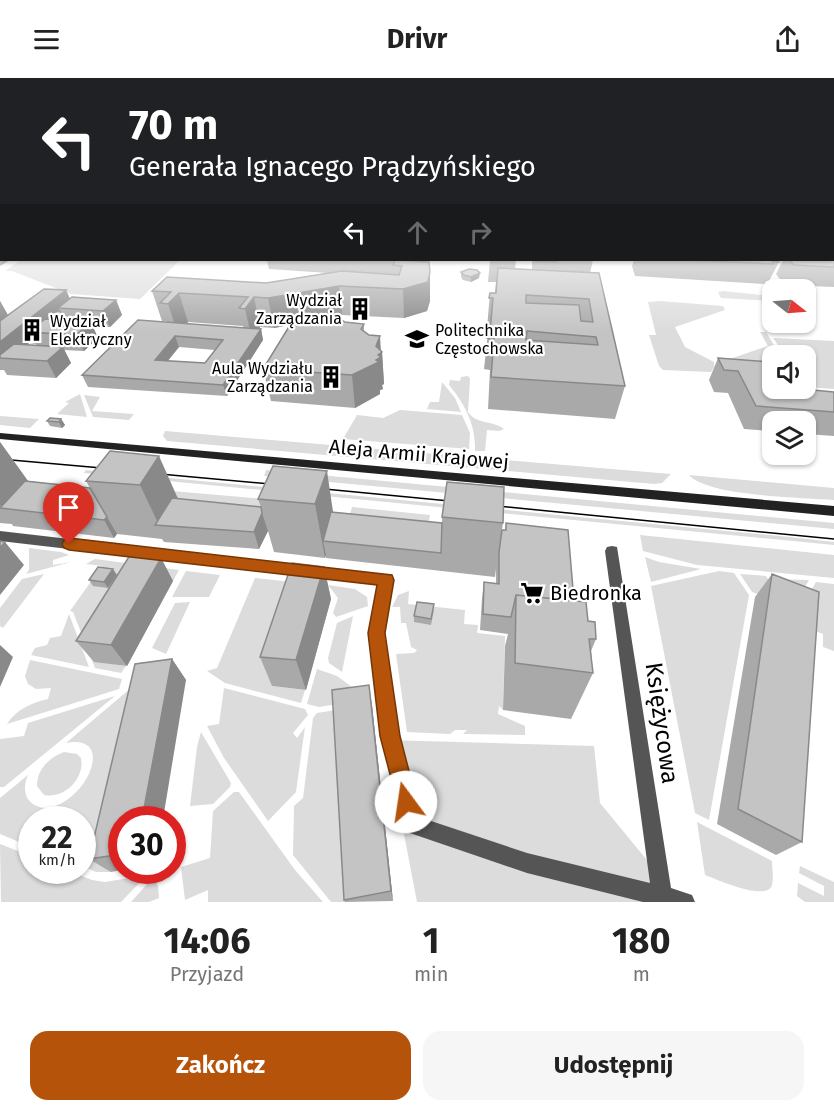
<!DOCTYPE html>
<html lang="pl">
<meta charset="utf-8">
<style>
:root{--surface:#fff;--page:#f6f6f6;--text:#222;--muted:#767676;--accent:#b45309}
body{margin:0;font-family:"Fira Sans",sans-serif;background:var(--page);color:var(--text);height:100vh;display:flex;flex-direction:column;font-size:22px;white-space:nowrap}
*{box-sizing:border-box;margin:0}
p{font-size:20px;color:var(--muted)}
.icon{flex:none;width:33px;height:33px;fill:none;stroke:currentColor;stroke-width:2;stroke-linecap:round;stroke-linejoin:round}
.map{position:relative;height:824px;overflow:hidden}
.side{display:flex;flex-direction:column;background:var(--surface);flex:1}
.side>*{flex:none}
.hud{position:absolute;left:0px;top:0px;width:834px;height:183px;box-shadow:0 2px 4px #0004;background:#202124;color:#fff;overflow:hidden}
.needle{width:39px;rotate:107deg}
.controls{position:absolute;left:762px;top:201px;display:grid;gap:12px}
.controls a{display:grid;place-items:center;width:54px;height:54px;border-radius:12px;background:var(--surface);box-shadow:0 2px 4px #0004;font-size:30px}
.speed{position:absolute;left:18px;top:728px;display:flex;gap:12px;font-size:30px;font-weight:700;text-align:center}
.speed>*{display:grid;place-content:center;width:78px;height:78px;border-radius:50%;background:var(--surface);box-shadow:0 2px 4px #0004;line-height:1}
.speed small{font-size:15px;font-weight:400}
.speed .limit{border:9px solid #d22;background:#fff;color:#111}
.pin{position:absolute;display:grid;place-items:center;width:51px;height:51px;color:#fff;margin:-62px -26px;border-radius:50% 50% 50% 0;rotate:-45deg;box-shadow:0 0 6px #0007}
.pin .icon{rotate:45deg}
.me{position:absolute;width:66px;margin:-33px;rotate:346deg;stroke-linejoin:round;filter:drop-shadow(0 0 4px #0008)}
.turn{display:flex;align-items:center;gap:21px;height:126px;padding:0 30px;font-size:27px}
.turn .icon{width:78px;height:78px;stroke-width:2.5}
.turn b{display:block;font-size:42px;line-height:51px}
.lanes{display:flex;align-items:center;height:57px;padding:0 30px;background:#0003;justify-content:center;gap:30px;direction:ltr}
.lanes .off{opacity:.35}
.eta{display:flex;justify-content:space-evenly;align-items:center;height:102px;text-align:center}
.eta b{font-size:36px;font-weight:700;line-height:42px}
.cta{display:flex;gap:12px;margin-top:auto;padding:12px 30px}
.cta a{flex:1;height:69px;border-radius:18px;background:var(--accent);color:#fff;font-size:24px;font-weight:700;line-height:69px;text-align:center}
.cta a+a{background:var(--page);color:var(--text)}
header{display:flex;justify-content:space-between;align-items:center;height:78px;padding:0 30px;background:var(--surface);font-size:27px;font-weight:700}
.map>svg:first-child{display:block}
.green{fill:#dcdcdc}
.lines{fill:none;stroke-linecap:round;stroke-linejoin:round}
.street{fill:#555;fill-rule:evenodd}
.secondary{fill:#222;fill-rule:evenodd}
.tram{stroke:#000;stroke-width:1.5}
.wall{fill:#a9a9a9;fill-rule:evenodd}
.shaded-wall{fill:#898989}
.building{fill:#c4c4c4;stroke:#898989;stroke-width:1.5;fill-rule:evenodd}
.route{fill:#b45309;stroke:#753606;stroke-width:1.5}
.labels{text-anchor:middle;stroke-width:4.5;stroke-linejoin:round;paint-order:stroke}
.far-poi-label{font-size:16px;fill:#000;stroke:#fff;text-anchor:end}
.street-label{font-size:20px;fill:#000;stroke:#fff}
.poi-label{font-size:20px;fill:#000;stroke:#fff;text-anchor:start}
.near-street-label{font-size:24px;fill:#000;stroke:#fff}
</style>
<header><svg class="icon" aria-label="menu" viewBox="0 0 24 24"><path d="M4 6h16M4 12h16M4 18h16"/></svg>Drivr<svg class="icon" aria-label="share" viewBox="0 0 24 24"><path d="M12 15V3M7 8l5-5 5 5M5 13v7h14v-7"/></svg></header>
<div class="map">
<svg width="834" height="824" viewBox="0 0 834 824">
<rect width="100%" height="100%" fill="#fff"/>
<path class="green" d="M20,182H180L140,221L71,216L12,193H5Z
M723,213L772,218V223L721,220L718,214Z
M660,223L723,228L725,232L675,249L685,269L714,284V289L711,294L663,292L659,288L649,257H656L648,224Z
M760,254H766L780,277L772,278V288L721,284L768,268Z
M773,260L834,263V311L806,309V278L785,277Z
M468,298L470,301L468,334C477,347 493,342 504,351L499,353L487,352L485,373H475C476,347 465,326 449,307L450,302L460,303L461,299Z
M442,304L455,320L461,334L427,331L430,324H439Z
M80,316L87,339L57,336L69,325L65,324Z
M84,317L100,319L92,333L134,336L129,342L93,339Z
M400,332L462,337L470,355L469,371L343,361L357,337L383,340Z
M0,338L39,341L30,350L0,347Z
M165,353L671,396L662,405L654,406L167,363L163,358Z
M86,392L790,459L834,464V467L84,395Z
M266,392L834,445V451L275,399L264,398Z
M689,397L834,410V422C802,419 709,419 689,397Z
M149,411L265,421L261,432L121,413Z
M352,429L430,437L428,448L349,440Z
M640,457L834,477V500L697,487L643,473Z
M29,470L61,474L69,477L53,482V487L71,484L26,496L29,492Z
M645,479L659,484L701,491L651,504Z
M95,481L179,492L173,503L94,583L126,588L121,595L95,590L73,534L70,533L102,488L86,486Z
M186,493L220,497L209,519H172Z
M719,493L734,495L749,517L709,742L695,735L651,508Z
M44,496L3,550L0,548V530L22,501Z
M740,496L766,498L768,501L809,502L801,516L799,532L752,514Z
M255,500L321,507L272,608L305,612L301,625L225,605L207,593L217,590Z
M816,504L834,506V573L823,569V556L804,549L807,520Z
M328,507L355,511L367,519L368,528L336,539L333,535L338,520Z
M409,513L408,526L465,532L464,546L478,547L477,555L505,558L503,632L499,628L498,636L525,648V657L463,656L467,652H455L450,656L407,654L396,576L414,575L417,572L411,569L406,545H401L400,529H392L398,517Z
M190,524L166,576L152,570L175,525Z
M69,536L89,589L31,577L35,570L47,567L50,560L61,558Z
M353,538L342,594L329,585L328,580L337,545Z
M30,582L122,601L119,611L7,646C17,631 31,625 48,621L51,610L36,611L28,606L25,598Z
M317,591L337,598L368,621L319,629L307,626Z
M138,604L122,741L111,794H96L83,788L82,741H52V729C89,719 115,656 66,665Z
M224,610L305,631L308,637L293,655L297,660L305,649L296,714L268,743L224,680L207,648L219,646Z
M115,618L4,709H0V661L24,658L28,645Z
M336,632L349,824H331L293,777L294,728L303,720L313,640L317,635Z
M201,654L231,705L230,709L213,726L190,728L197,669Z
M386,662L594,668L600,725L651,787V824H417Z
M64,674L77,676L81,680C85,701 64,721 44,717L37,708C37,691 49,680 64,674Z
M28,697C21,713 26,728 45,730V741H32L31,769L0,756V720Z
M234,714H239L295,792L323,824H208V812L185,822L181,789L210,780L213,733Z
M697,744L772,783C772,790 774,799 772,807C767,824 718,802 705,797Z
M0,766L31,778L32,792H67L92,802L105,804L147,797L121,824H1Z
M800,788L834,804V824H805L797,818L798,805L824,818V808L799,795Z
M155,802L158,808L159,820L149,824H131L148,805Z"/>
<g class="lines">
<path class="street" d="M0,453L392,498L394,502L384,555L399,658L419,739L527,775L650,805L605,473L607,469L612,468L617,469L671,810L692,817L695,824H643L527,795L404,753L381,658L368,555L379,507L0,463Z"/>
<path class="secondary" d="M0,355L834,428V438L0,361Z"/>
<path class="tram" d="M0,381L113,391
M149,395L281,407
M314,410L460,424
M487,427L834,461"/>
</g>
<path class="wall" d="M832,138H834V156H832Z
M834,179V209L784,207L776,196L783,182H832Z
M267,182H404L430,194V223L427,233L404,240L342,237L324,240L345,244L364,246V254L382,274L384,306L382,307L383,311L380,312V316L355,330L271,323L263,291L290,247L274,250L260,249L259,251H261L263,262L227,318L88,309L82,297L166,244V243H162L152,213L266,205L328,195L269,191ZM188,244L243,248L244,250L187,246ZM179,269L215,272L205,285L168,283Z
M490,182H516L515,191L532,192V182H593L590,195L625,308L615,341L488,331L490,292L484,291L488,254H490V250H487L490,215H495L496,204H488Z
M634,182H777L779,184L769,203H766L765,206L635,198L632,188Z
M461,194L479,200L471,204L463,202L461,199Z
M66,212L70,221L116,222L122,237L110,249L92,248L98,260L84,273L64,272L71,285L56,300L7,297L4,292H0V223L8,237ZM29,265L36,266L37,267H27Z
M718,280L792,311L834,314V358L806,356V344H772V353L744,351L728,315L714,314L709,302Z
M61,341L65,347L62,350L50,348L47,343Z
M0,364L28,403L90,410L86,403L110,373L178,421L261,429L258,421L273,388L333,434L442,445V439L503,445L502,452H505L506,445L574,523L588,543L596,561L591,573L593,595L571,641L503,632L505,568L508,556L480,552L482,521L484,504L496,505V491L495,499L326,480V477L325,480L274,474L268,453L259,471L164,464L162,461L117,456L114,460L13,448L12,446L0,445Z
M161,480L173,503L127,588L94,584L76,563Z
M324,489L331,521L306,612L272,608L260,579Z
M772,496L802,764L776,777L717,746L755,519Z
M117,497L108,510L93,508L89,502Z
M434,532L431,547L414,544V538Z
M172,581L186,602L122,741V792L111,794L89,781Z
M372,627L393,823L345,824L344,822Z"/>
<path class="shaded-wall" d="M0,155L2,158V182H10L0,188Z
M430,194V223L427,233L404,240L403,211Z
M480,195L479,200L471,204V199Z
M339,208L342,237L274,250L268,220Z
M66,212L73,228L58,230L62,237L54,236L57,242L29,254L33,260H25L29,265L10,281L0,280V259Z
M179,215L188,244L178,256L168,226Z
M254,219L260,249L252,261L245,231Z
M116,222L122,237L110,249L103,233Z
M0,223L10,241L0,249Z
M91,244L98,260L84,273L76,257Z
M261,251L263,262L227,318L223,307Z
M175,258L179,269L159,293L155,282Z
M380,258L381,275L382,274L384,306L382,307L383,311L380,312V316L355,330L352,297L376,268Z
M63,269L71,285L56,300L47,283Z
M61,341L65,347L62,350L59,344Z
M0,364L38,417L3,431L0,427Z
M159,378L183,432L159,447L140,407Z
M327,393L335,447L323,463L326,477L325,480L315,426Z
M262,435L268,453L259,471L254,454Z
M107,439L117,456L114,460L104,442Z
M5,464L24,487L0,517V470Z
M161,480L173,503L127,588L111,567Z
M324,489L331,521L306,612L296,582Z
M113,491L117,497L108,510L104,504Z
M0,567L13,579L0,609Z
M172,581L186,602L163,741H142Z
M369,607L372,627L393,823L391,813Z"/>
<path class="building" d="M832,179H834V189L794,187L789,182H832Z
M395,182L429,184L430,194L428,204L403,211L339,208L268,220L254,219L245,231L239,230L248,219L179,215L168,226L160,225L171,214L152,213L167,199L266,205L342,193L399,197L402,188L393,187Z
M534,182H556V184L534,183Z
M688,182H777L779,184L772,183L773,186Z
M498,190L599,195L625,308L491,299L494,261L487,260L488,254H490L493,220H489L490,215H496ZM526,217L589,221L593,244L581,243L579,227L526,225ZM527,253L596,259L598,267L526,262Z
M469,191L477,192L480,195L471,199L464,197L461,194Z
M44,211L66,212L0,264V243Z
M72,219L116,222L103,233L58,230Z
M58,233H60L62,237L54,236Z
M336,240L345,244L364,246L361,251L369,257L380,258L376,268L382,274L378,277L381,279L376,282L379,284L352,297L263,291L290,247L308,241Z
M45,241L91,244L76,257L29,254Z
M138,242L261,251L223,307L82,297ZM175,258L223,262L205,285L155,282Z
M30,256H31L33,260H25Z
M14,266L63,269L47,283L0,280V277Z
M718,280L772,284V310H792L834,314V334L756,328L738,293L724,292Z
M50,340L61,341L59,344L47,343Z
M110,373L159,378L140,407L86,403Z
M273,388L327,393L315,426L258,421Z
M25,403L90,410L107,439L104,442L0,430Z
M447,404L504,409L503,445L442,439Z
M172,420L261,429L262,435L254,454L155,447Z
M331,434L442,445L441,475L323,463Z
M506,445L568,452L574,523L516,517L511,539L483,536L484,504L499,506V474L502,452H506Z
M0,463L5,464L0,470Z
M130,477L161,480L111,567L76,563Z
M292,485L324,489L296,582L260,579Z
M98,489L113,491L104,504L89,502Z
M772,496L819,514L802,764L738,731Z
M516,517L586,524L588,543L595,544L596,561H589L593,595L515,585Z
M417,524L434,526L431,541L414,538Z
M172,581L142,741H122V776L89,781L135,586Z
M369,607L391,813L344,822L332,612Z"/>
<linearGradient id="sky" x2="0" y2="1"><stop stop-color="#8cadcc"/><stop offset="0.54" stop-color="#fff"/><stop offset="1" stop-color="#fff" stop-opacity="0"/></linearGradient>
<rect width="834" height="254" fill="url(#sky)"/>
<path class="route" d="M69,460L392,497L394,502L385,555L400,658L417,724L414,731L406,735L399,731L380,658L368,555L377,507L69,472L64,470L62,466L64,462Z"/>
<defs>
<g id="building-bare" transform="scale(1.8)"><path d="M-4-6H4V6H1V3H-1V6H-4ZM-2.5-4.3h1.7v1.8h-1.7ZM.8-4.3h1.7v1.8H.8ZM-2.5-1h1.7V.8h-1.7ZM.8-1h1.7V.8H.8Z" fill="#000" stroke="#fff" stroke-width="2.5" paint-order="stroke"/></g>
<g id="university-bare" transform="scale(1.8)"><path d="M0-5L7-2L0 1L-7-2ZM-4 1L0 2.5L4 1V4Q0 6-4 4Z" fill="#000" stroke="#fff" stroke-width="2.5" paint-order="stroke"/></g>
<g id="supermarket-bare" transform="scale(1.8)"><path d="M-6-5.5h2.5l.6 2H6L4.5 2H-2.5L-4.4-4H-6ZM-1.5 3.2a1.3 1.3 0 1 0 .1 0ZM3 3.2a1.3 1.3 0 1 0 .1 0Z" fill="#000" stroke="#fff" stroke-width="2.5" paint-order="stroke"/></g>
</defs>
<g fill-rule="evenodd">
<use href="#building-bare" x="360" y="231"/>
<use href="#building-bare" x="32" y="252"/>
<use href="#university-bare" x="417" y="261"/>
<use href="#building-bare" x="331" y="299"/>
<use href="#supermarket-bare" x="532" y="515"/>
</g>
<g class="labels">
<g class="far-poi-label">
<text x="342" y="228">Wydział<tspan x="342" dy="18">Zarządzania</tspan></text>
<text x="50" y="249" text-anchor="start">Wydział<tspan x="50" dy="18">Elektryczny</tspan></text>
<text x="435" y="258" text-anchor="start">Politechnika<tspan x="435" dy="18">Częstochowska</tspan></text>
<text x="313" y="296">Aula Wydziału<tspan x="313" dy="18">Zarządzania</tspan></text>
</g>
<g class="street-label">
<text transform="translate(419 376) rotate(5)" y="7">Aleja Armii Krajowej</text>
</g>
<g class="poi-label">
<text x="550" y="522">Biedronka</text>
</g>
<g class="near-street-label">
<text transform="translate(662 645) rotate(82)" y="8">Księżycowa</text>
</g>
</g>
</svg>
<div class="controls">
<a><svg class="needle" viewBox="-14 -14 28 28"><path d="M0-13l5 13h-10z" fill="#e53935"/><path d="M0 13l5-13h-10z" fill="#767676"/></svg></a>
<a><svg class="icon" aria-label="sound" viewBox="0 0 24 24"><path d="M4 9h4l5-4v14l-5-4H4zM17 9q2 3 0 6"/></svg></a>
<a><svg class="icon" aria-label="layers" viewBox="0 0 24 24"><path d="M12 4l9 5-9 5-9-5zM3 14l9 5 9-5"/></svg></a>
</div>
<div class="speed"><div>22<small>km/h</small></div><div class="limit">30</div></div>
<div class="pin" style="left:69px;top:466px;background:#d93025"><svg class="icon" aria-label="arrive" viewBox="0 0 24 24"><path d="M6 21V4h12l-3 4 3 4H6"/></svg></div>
<svg class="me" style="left:406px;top:724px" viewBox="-20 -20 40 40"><circle r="19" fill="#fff"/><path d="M0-13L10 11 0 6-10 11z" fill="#b45309"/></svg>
<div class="hud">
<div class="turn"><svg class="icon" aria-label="left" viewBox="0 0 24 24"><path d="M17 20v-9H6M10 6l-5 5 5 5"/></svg><div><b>70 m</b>Generała Ignacego Prądzyńskiego</div></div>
<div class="lanes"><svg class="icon" aria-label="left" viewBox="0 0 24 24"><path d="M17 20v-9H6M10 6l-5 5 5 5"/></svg><svg class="icon off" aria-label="ahead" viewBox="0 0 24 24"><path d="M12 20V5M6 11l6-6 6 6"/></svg><svg class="icon off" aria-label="right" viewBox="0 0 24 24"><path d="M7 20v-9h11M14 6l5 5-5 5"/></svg></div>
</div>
</div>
<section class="side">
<div class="eta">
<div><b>14:06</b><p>Przyjazd</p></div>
<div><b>1</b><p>min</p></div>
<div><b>180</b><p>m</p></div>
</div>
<div class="cta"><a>Zakończ</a><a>Udostępnij</a></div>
</section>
